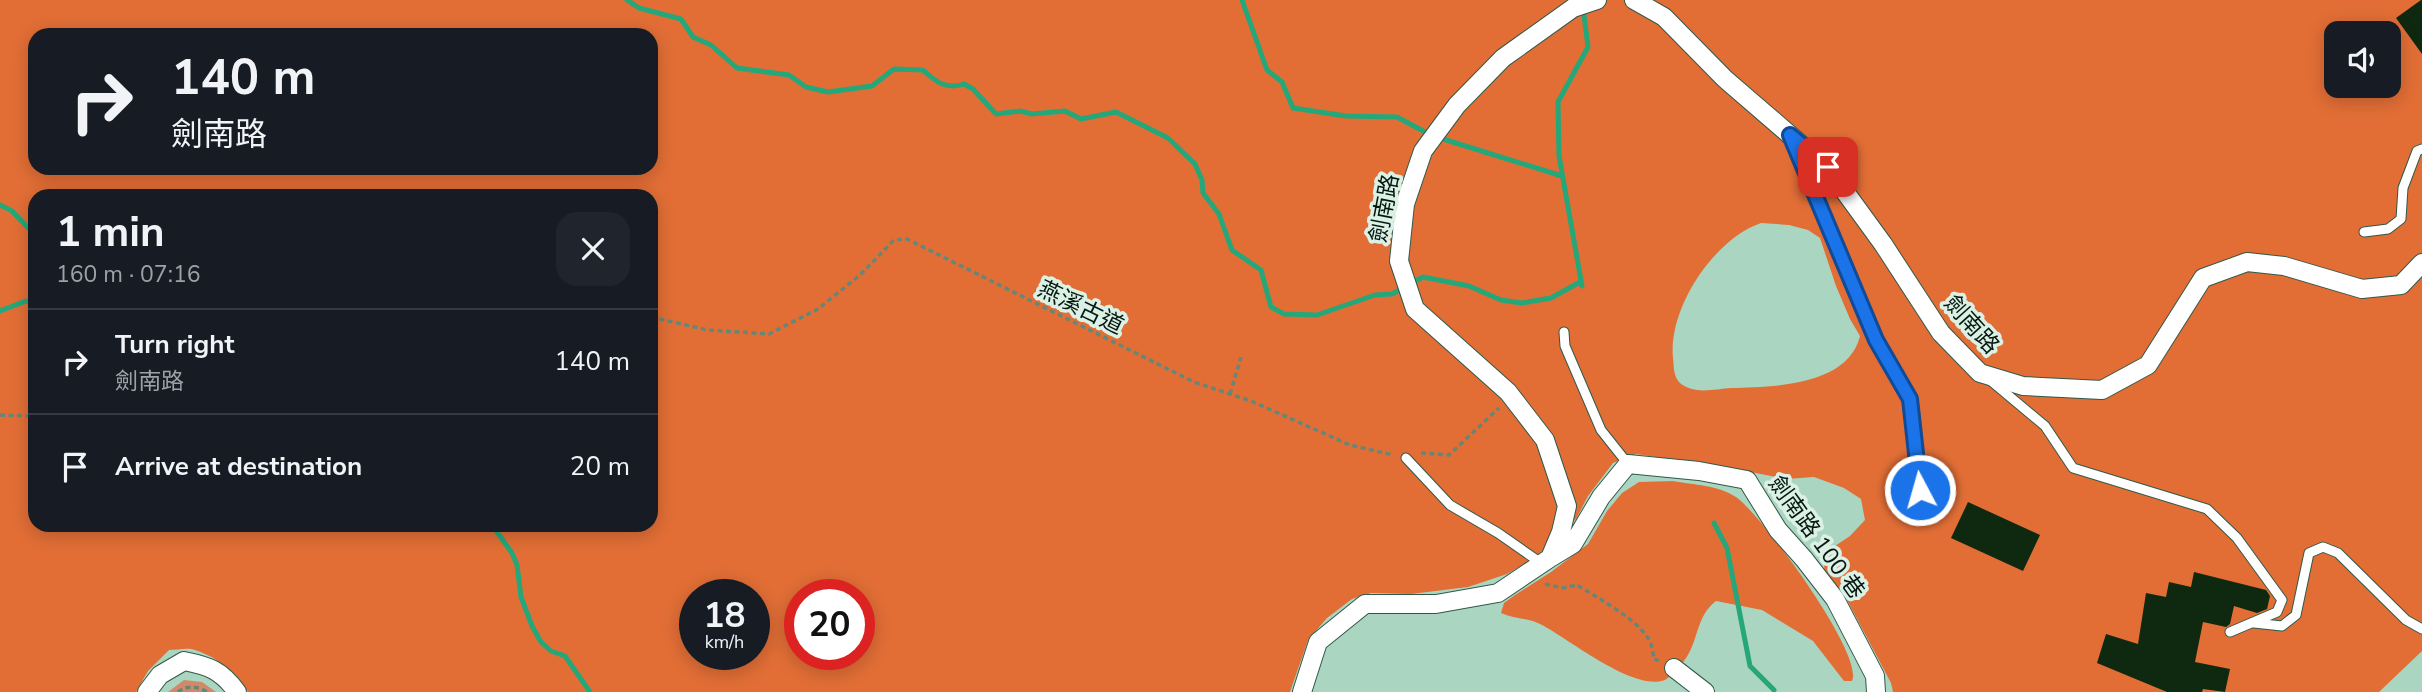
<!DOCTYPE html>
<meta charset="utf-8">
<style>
:root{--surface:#171b24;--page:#20242c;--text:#f1f3f6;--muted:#9ea1a6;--line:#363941}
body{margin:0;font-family:"Nunito Sans","Noto Sans TC",sans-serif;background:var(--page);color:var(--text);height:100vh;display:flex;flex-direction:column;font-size:26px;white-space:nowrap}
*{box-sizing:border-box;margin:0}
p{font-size:23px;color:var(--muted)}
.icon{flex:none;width:38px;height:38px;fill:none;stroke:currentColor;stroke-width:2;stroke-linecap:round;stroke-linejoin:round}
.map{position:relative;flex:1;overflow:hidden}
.drawer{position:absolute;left:28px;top:189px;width:630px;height:343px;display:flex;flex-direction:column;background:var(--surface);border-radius:21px;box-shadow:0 4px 18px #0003}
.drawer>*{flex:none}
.hud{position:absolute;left:28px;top:28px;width:630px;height:147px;border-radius:21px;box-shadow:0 4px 18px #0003;background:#171b24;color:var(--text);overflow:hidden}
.buttons{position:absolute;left:2324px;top:21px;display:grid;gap:14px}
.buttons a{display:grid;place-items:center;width:77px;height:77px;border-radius:14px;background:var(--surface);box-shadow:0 4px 18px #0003;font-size:35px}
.speed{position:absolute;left:679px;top:579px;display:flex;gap:14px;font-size:35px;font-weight:700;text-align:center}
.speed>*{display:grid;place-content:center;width:91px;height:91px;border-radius:50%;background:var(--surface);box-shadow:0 4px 18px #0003;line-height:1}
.speed small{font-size:18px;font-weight:400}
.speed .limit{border:10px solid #d22;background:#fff;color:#111}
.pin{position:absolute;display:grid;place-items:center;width:60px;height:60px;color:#fff;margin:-30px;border-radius:14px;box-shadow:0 4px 10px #0006}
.me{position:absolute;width:77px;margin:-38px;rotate:354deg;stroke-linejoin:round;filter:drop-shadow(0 0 5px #0008)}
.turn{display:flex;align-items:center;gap:24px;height:147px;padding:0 28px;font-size:32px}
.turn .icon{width:91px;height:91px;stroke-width:2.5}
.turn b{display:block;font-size:49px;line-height:60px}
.round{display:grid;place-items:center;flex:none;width:74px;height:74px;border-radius:21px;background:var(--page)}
.overview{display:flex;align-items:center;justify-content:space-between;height:119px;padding:0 28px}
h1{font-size:42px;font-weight:700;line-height:52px}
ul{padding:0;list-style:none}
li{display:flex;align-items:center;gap:21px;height:105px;padding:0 28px;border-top:2px solid var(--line)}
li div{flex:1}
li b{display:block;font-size:26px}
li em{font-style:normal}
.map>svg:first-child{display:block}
.green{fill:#d1896a}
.forest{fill:#e26e36;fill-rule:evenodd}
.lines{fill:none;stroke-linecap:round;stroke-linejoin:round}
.stream{stroke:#25a77a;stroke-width:5}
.building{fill:#0f2810}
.lane-casing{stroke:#315948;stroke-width:11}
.street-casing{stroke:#315948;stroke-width:20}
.path{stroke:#668778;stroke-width:3.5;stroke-dasharray:5 3.5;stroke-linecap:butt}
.lane{stroke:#fff;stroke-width:9}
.street{stroke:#fff;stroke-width:18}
.route-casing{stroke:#114b97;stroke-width:18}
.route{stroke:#1a73e8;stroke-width:12}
.labels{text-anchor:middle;stroke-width:7;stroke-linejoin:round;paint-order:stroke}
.street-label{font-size:23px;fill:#071811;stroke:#dbf1e6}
</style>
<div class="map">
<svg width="2422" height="692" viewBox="0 0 2422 692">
<rect width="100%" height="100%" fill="#aad6c1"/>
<path class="green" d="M184,680L202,682L216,692H168Z"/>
<path class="forest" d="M0,0H2422V651L2379,692H1893L1891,683L1847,600L1824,570L1825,558L1835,546L1850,536L1865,520L1861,499L1844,488L1814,477L1787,479L1730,468L1636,454L1613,463L1588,496L1576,519L1536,557L1507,574L1468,587L1411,594L1371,593L1352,599L1327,618L1308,640L1290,692H248C238,673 213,654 191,649C185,648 176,650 169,650L148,671L136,692H0ZM2336,33H2389V86H2336ZM35,35H651V168H35ZM35,196H651V525H35ZM1761,223L1789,225L1808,230L1820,238L1836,286L1850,319L1860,336C1848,386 1772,387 1731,388C1715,389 1694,395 1680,383C1673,376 1674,366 1673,358C1668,308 1714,239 1761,223ZM695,595H754V654H695ZM800,595H859V654H800Z
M1673,481C1694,485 1718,485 1736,497C1761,514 1865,655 1852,681H1844L1813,641L1762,610L1716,601C1695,617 1699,642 1684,661C1680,667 1671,676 1665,680C1634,692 1569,639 1542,625C1530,618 1514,619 1501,613L1504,603L1515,595L1551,572L1588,544L1607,511L1622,493L1639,482Z"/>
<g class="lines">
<path class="stream" d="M627,0L639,8L681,19L693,37L711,45L737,68L789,75L806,87L828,92L872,86L894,69L923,70C936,82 946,90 964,84L973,89L996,114L1020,111L1032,114L1065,111L1081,119L1116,112L1168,138L1195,164L1202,180L1203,193L1219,214L1232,250L1261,270L1271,307L1284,314L1317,315L1375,295L1392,294L1423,277L1469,286L1501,300L1522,303L1551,298L1580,282
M1242,0L1267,70L1282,82L1293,108L1346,116L1397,117L1425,132L1443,139L1562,176
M0,205L12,211L35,235
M1582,286L1559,156L1558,102L1588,47L1583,7
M0,311L26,301L35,303
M1714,523L1727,548L1750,666L1774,690
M492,525L512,553L517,565L521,597L532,626L541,642L551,651L565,656L590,692"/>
</g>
<path class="building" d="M2421,0H2422V54L2396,18Z
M1968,502L2040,535L2023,571L1951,538Z
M2194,572L2266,590L2270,596L2267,609L2257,613L2234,606L2230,624L2226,627L2203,622L2195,662L2230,669L2225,692L2203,689L2202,692H2167L2097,663L2106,634L2138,644L2146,593L2166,597L2169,582L2191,587Z"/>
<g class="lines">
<g class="lane-casing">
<path id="lane" d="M1793,143L1876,340L1910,399L1920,490
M2364,232L2388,229L2401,219L2403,188L2417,151L2422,149
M1564,332L1565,346L1601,430L1628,464
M1990,380L2045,426L2073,468L2207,509L2237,538L2282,600L2277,612L2230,632
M1406,458L1450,505L1498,533L1541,563
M2254,623L2282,626L2296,615L2309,553L2323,547L2338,553L2406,620L2422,629"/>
</g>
<g class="street-casing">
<path id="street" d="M1634,0L1664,17L1725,79L1827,167L1883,244L1941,333L1980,373L2023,386L2102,390L2148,365L2203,278L2247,262L2284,266L2362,289L2401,285L2422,263
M1550,558L1573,544L1601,497L1628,464L1699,471L1747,480L1778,530L1804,559L1835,599L1875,676L1876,692
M1674,668L1705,692
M147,692L160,675L184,661C209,666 221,670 237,692
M1302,692L1318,642L1365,604H1436L1498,593L1550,558L1561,532L1567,506L1545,440L1508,392L1415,309L1399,261L1405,204L1423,151L1457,105L1503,58L1573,8L1597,0"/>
</g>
<path class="path" d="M651,317L708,330L769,334L818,309L860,275L894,240L907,239L1194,382L1251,401L1350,445L1393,455
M1230,394L1241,357
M0,415L29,416L35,412
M1421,453L1449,455L1499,408
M1545,584L1563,588L1577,585C1598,598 1635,618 1648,638C1652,644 1653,653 1654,659L1659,661
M178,692C187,685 197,686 207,692"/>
<use href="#lane" class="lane"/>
<use href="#street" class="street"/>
</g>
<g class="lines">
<g class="route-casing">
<path id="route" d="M1828,167L1790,135L1876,340L1910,399L1920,490"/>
</g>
<use href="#route" class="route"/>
</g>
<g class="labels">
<g class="street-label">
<text transform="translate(1384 208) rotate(-79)" y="8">劍南路</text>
<text transform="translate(1081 307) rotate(26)" y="8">燕溪古道</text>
<text transform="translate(1972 324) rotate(48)" y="8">劍南路</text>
<text transform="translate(1817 537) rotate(54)" y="8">劍南路 100 巷</text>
</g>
</g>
</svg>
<div class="buttons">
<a><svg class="icon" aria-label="sound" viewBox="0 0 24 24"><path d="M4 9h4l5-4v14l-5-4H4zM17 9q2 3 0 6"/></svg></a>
</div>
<div class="speed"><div>18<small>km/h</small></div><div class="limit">20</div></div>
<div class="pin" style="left:1828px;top:167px;background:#d93025"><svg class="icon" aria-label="arrive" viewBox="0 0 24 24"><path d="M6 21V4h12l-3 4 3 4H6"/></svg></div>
<svg class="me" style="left:1920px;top:490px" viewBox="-20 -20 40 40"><circle r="17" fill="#1a73e8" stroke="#fff" stroke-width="3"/><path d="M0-11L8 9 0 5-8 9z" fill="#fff"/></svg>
<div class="hud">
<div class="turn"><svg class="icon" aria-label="right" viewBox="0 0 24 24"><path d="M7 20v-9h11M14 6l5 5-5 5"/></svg><div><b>140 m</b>劍南路</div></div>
</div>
<section class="drawer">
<div class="overview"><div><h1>1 min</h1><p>160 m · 07:16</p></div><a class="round"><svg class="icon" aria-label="close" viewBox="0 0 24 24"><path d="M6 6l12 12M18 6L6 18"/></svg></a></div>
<ul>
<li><svg class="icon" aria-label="right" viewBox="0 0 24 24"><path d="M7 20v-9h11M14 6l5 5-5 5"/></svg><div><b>Turn right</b><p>劍南路</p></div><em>140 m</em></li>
<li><svg class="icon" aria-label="arrive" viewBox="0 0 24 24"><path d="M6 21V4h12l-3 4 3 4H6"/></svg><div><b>Arrive at destination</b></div><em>20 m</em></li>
</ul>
</section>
</div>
